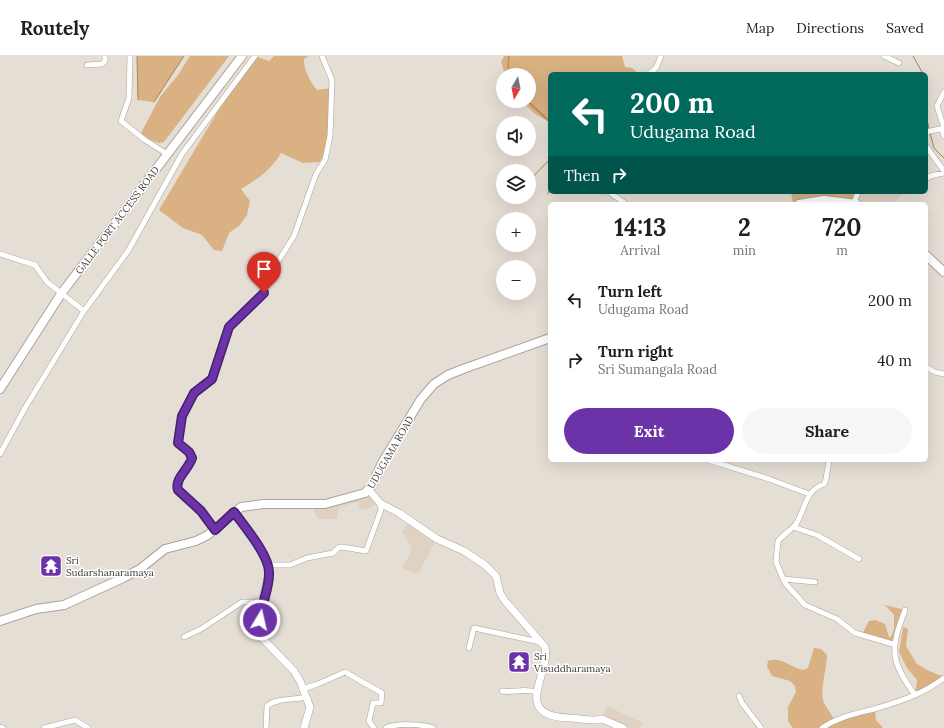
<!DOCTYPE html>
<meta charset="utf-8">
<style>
:root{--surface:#fff;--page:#f6f6f6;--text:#202124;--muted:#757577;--line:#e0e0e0;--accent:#6c32a8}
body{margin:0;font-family:Lora,serif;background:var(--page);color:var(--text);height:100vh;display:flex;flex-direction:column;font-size:15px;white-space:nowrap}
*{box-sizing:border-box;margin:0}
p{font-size:13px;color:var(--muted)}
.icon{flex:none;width:22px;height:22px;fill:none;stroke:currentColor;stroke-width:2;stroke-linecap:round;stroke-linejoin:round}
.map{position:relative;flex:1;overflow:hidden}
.drawer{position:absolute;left:548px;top:146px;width:380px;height:260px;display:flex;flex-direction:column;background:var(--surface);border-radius:6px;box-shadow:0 4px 16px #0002}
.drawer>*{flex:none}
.banner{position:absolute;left:548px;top:16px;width:380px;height:122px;border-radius:6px;box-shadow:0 4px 16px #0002;background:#00695c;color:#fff;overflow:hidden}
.needle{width:26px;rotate:190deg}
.tools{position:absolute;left:496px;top:12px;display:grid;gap:8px}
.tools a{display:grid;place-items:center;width:40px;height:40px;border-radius:50%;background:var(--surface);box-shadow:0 4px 16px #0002;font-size:20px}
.pin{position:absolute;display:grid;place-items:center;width:34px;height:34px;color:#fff;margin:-41px -17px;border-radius:50% 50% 50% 0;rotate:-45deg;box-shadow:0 0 4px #0007}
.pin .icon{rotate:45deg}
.me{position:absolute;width:44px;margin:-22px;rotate:9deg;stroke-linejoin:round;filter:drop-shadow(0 0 3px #0008)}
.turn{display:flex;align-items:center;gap:14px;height:84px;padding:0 16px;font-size:18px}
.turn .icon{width:52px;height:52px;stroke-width:2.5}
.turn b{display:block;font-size:28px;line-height:34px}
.then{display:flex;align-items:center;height:38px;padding:0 16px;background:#0003;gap:8px;font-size:15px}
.eta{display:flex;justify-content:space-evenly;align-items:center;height:68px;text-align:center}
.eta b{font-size:24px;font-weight:700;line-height:28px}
.button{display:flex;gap:8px;margin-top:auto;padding:8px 16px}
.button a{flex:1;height:46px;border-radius:24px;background:var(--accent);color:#fff;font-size:16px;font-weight:700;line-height:46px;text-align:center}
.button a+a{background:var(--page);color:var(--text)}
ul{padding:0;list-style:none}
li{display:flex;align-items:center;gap:12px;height:60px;padding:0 16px}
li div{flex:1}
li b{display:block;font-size:15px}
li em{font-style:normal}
header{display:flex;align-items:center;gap:24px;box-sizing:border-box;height:56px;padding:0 20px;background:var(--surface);border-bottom:1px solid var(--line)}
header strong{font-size:19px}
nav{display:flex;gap:22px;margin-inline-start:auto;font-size:14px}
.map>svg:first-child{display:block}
.built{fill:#dfd2c3}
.green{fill:#d9b183}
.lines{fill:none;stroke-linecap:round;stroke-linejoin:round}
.stream{stroke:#ad8350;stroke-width:1}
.street-casing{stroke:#aaa39b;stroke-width:6}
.secondary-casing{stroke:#aaa39b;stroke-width:8}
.primary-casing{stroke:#aaa39b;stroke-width:10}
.street{stroke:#fff;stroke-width:5}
.secondary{stroke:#fff;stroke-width:7}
.primary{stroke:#fff;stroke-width:8}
.route-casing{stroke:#46206d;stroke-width:10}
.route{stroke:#6c32a8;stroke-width:7}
.labels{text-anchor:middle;stroke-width:3;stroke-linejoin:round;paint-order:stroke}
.street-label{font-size:10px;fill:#3e3b37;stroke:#fff}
.poi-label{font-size:10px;fill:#3e3b37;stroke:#fff;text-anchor:start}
</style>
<header>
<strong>Routely</strong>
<nav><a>Map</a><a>Directions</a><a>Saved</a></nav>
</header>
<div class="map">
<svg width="944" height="672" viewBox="0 0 944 672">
<rect width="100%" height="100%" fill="#e5ded5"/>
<path class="built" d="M858,136H904L893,148H857Z
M369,434L380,447L365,454L360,453L358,446L339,451L337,463H318L311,449Z
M411,465L437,483L419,516L415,517L402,512L411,496V491L402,475Z
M607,650L643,667L640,672H623L602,663Z"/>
<path class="green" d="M137,0H184L154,46L138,44Z
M190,0H229L164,86L159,87L143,81L141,77L160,41L178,19Z
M255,0L269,5L274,0H309L304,3C303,12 311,28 317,34L332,32L328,90L320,106L303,107L281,97C271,114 258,123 241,133L250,145L247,159L240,169L229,177L222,195L214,194L202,179L183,172L159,154L234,28Z
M504,0H622L625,11L632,12L638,17L637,18H550V66L535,58L522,45H529V19H505L501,6Z
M791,136H858L854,147L793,148Z
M885,549L905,554L893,588L861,580L869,565L875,564L885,568L889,581H891L894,573V559Z
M903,571L908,573L906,590L917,608L927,614L944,621L915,639L917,624L907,612L899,596Z
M814,592L821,593L827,599C827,613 819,635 824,647C827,652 831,658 834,663L875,653L876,664L883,672H793L788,665V651L796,636L795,630L790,625L772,620L767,610L768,605C781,600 791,612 803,614L808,612Z"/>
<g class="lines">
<path class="stream" d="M137,0L138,44
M509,0L508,8L510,19
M913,0L923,18
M527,45L550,67
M528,45L550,65
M154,46L184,0
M926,57L929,74
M930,77L934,92L944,102
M529,125L550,103
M548,138L550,129"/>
<g class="street-casing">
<path id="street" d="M130,0L129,42L121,65L145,84L167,98
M884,0L899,7
M87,9L102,8L105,5V0
M649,18L656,12L661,0
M944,36L937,50L944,72
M942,73L944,80
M926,76L944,72
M926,90L944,115
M926,123L930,120L944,117
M609,136L626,148
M854,147L858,136
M0,198L35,209L47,226L84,255
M926,311L935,316L944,318
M0,398L25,352L84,255L128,195L182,98L255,0
M708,404L769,423L809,438
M829,404L826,423L824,428C804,435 806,453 796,468C791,474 783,479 778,485L776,506L785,527L805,549L837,563L855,577L893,588
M793,471L817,479L859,503
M215,474L201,455L178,434C174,423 189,413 192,402L189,396L178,387L182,360L194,337L213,323L229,271L264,237L277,207L294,180L316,118L325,104L330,80L332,24L322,0
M268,509H290L307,502L333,497L338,492L342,491L366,495L381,454L380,447
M783,523L815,526
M905,554C890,593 890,605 915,639
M184,581L201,573L242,546H263
M469,592L474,572L540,586
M302,633L318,628L345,616L382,637L381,647H373L369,665L374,672
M502,635C513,637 524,632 536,636
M739,640L742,647L761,672
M0,671L3,672
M44,672L75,664L88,672
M266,672L267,650C277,642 293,644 307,641
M386,672C396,667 423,668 433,672
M822,672C838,661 855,658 874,653C899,646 923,638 944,622"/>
</g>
<g class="secondary-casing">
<path id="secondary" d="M369,434L380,447L399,457L437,483L464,495L485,509L496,520L500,537L505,545L545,591C551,618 510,660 569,662C579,662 591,666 602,663L623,672
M234,456L262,496L268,509L269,517L260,555L259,574L263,583L294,615L300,625L310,651L304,672"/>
</g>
<g class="primary-casing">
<path id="primary" d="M799,148L824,144L857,148
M926,199L944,216
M0,333L61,238L242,0
M0,565L36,553L64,549L123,522L140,513L165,493L196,485L208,479L241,451L264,448H325L365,437L372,429L382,407L421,343L434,328L448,319L463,313L550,282"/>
</g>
<use href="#street" class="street"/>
<use href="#secondary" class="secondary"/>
<use href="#primary" class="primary"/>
</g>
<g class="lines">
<g class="route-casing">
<path id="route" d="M260,564C261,549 270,531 269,516C269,499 244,470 234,456L215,474L201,455L178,434C174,423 189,413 192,402L189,396L178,387L182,360L194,337L212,323L229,271L264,237"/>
</g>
<use href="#route" class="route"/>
</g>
<defs>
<g id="temple-square" transform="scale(1.15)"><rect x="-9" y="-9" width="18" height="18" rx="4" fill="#6c32a8" stroke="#fff"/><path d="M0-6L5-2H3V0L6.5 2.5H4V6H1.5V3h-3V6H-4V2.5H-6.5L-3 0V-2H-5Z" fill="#fff"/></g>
</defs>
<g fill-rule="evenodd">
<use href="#temple-square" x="51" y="510"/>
<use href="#temple-square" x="519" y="606"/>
</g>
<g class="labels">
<g class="street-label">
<text transform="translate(117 164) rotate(-53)" y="4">GALLE PORT ACCESS ROAD</text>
<text transform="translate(390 396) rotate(-60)" y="4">UDUGAMA ROAD</text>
</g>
<g class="poi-label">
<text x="66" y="508">Sri<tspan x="66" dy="12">Sudarshanaramaya</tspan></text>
<text x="534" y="604">Sri<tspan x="534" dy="12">Visuddharamaya</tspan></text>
</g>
</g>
</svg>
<div class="tools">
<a><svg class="needle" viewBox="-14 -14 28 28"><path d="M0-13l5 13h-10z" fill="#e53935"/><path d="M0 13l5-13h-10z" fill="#757577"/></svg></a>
<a><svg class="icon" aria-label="sound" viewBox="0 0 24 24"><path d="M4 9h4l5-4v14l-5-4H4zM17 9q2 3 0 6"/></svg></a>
<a><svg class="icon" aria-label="layers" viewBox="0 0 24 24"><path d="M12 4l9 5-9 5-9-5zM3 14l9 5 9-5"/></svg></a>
<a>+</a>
<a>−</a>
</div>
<div class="pin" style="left:264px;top:237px;background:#d93025"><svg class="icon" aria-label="arrive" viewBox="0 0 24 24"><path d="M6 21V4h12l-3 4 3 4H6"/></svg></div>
<svg class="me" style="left:260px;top:564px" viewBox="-20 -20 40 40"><circle r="17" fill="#6c32a8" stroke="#fff" stroke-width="3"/><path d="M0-11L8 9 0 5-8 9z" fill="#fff"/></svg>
<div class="banner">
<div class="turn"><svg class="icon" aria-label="left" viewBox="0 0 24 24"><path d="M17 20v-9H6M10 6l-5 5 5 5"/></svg><div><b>200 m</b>Udugama Road</div></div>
<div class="then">Then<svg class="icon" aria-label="right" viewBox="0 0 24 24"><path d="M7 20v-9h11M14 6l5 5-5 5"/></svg></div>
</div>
<section class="drawer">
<div class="eta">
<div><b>14:13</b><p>Arrival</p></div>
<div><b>2</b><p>min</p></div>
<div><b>720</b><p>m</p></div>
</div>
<ul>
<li><svg class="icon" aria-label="left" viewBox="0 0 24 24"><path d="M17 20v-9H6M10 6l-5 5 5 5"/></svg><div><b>Turn left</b><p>Udugama Road</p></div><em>200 m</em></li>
<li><svg class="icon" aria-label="right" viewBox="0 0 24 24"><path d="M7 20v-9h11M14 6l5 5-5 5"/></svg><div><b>Turn right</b><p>Sri Sumangala Road</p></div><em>40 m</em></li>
</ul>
<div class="button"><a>Exit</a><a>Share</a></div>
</section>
</div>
